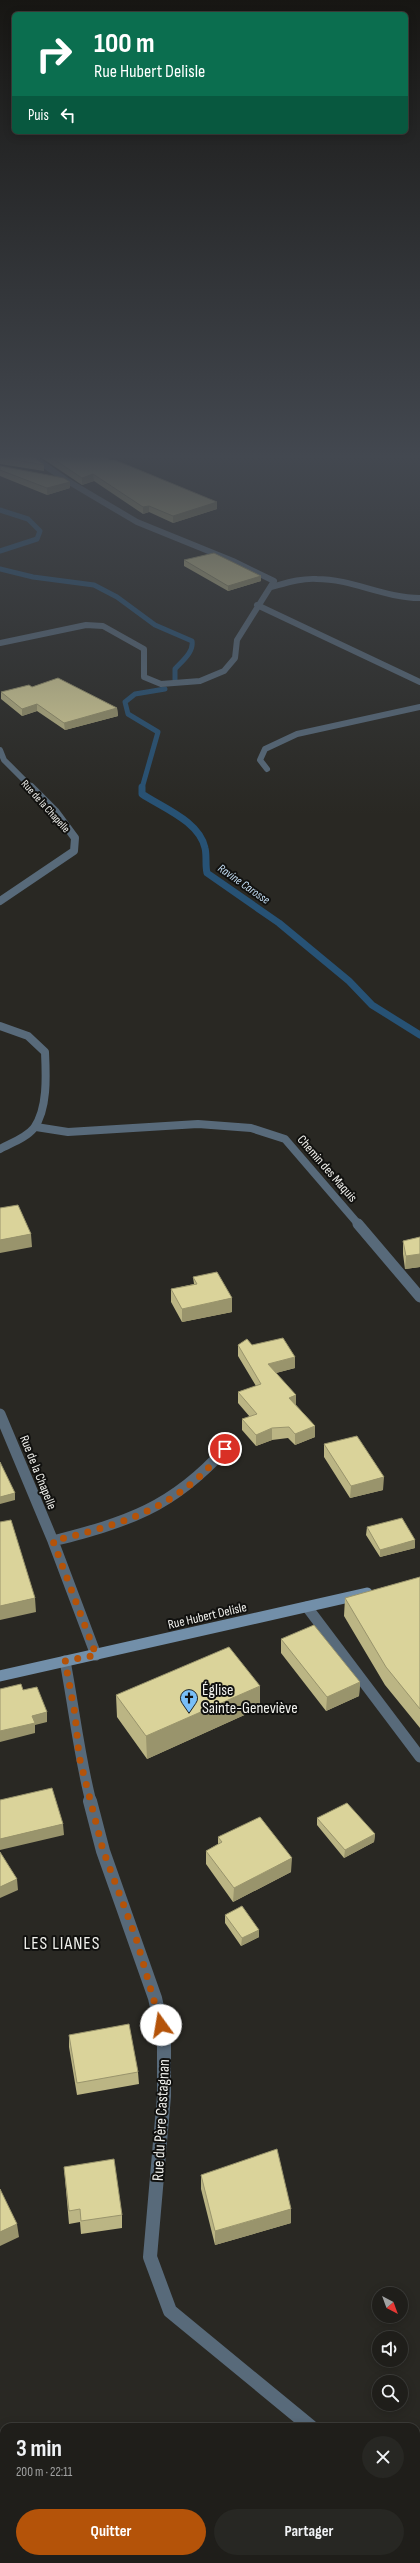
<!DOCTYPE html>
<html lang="fr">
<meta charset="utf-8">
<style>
:root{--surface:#1f1e1a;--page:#272723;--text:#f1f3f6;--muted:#a1a2a2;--line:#3c3c39;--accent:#b45309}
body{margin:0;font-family:"Sofia Sans Condensed",sans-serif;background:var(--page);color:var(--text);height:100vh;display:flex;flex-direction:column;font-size:15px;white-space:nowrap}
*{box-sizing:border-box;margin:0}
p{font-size:13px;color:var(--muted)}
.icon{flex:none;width:22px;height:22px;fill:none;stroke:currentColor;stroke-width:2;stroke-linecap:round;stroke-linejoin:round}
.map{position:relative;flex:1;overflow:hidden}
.drawer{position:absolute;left:0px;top:2423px;width:420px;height:140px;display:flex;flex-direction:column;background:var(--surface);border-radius:12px 12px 0 0;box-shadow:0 2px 10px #0003,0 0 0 1px var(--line)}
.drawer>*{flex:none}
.guide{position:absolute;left:12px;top:12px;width:396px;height:122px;border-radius:6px;box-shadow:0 2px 10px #0003,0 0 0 1px var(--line);background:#0b6e4f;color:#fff;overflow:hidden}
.needle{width:26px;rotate:139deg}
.tools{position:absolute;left:372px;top:2287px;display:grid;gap:8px}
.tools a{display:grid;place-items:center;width:36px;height:36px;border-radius:50%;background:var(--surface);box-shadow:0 2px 10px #0003,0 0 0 1px var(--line);font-size:20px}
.pin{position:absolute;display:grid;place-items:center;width:34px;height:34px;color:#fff;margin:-17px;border:2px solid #fff;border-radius:50%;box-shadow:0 1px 4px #0007}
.me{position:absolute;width:44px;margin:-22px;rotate:347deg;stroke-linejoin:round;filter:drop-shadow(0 0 3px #0008)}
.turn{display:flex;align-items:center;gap:14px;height:84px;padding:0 16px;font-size:18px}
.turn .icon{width:52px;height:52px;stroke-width:2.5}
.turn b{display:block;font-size:28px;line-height:34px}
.then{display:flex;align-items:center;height:38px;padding:0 16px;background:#0003;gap:8px;font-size:15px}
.round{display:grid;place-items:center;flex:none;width:42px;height:42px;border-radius:21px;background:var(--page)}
.summary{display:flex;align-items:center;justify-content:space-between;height:68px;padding:0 16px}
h1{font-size:24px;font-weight:700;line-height:30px}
.primary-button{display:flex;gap:8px;margin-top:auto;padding:8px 16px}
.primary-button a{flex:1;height:46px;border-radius:24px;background:var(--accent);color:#fff;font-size:16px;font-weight:700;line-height:46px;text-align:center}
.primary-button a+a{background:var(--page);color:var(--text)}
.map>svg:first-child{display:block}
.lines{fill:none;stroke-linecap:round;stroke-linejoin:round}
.stream-far1{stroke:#275275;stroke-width:5}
.stream{stroke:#275275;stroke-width:7}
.service{stroke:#586a7a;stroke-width:6}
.minor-far3{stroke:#586a7a;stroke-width:6}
.minor-far2{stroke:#586a7a;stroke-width:8}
.minor-far1{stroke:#586a7a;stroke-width:11}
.minor{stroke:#586a7a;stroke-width:14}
.secondary{stroke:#728fa9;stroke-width:11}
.wall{fill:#bbb584}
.shaded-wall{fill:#99946c}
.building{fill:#dad39a;stroke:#99946c}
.route{stroke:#b45309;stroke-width:7;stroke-dasharray:0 12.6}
.labels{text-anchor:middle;stroke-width:4;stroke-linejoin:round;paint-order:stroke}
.far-street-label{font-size:11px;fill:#f1f1ed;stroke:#11110f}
.far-water-label{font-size:12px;font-style:italic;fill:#c5dff6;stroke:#11110f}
.street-label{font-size:13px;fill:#f1f1ed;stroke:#11110f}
.near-poi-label{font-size:16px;fill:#f1f1ed;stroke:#11110f;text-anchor:start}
.near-street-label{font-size:16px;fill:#f1f1ed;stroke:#11110f}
.near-quarter-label{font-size:18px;letter-spacing:1px;fill:#f1f1ed;stroke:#11110f}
</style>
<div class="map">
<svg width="420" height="2563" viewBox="0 0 420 2563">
<rect width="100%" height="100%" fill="#292823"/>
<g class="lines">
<path class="stream-far1" d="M0,510L28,519L40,531L37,539L0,551
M0,569L33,577L94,585L117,597L155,625L192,641C194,652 182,661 175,669V680
M142,788L158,732L128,714L125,702L135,694L165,689"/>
<path class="stream" d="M142,787V794C163,808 199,821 205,848C207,856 205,865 207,873L279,923L349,981L372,1005L420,1035"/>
<path class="service" d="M267,769L260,760L265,749L297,734L420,707"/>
<path class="minor-far3" d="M31,456L66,480
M271,587C286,583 301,578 317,579C352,579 384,598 420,598
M257,605L420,682
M0,643L86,625L103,626L144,649V677L161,684L200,681L224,671L235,658L237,640L274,581L233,561L137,522L66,480L57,478
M0,750L4,760L32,788"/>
<path class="minor-far2" d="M0,901L74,851L75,838L55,811L31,787
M0,1026L28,1036L45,1052C46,1074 48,1109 34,1128C26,1138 11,1143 0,1149
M36,1127L68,1132L198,1124L251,1128L285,1139L359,1225"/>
<path class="minor-far1" d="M358,1224L420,1297
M0,1414L53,1541L96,1655
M53,1541C127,1522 172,1508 225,1449
M307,1607L420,1757
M65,1661C74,1708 79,1755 91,1802"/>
<path class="minor" d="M90,1801L103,1851L155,1998L164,2039V2096L150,2257L170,2311L311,2427
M416,2514L420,2517"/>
<path class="secondary" d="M0,1676L367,1593"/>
</g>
<path class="wall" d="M0,456L44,465V471L0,464Z
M39,456H104L110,460L217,502V509L173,523L149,512L143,514L94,481L82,485Z
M0,466L70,488L47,495L0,476Z
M184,560L261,576V581L228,591L184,566Z
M32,687L117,708L118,716L65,730L37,711L22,716L1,699V692Z
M420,1237V1267L405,1269L403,1254V1241Z
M193,1277L232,1312L182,1322L171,1302V1289L194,1284Z
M238,1345H252L295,1357V1368L276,1373L296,1405L315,1426V1437L295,1445L288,1438L272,1440L256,1446L242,1430V1419L250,1417L238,1403V1392L256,1386L238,1356Z
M324,1444L383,1490L350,1498L324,1457Z
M367,1527L415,1548L380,1557L366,1535Z
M420,1577V1728L385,1685L344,1616L345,1598Z
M281,1639L360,1682L359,1696L326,1711L281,1653Z
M260,1686V1708L147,1759L117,1717L116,1695Z
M317,1818L375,1834L374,1842L344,1858L317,1825Z
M218,1837L291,1872L233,1902L206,1864V1851L218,1844Z
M225,1915L259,1937L241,1946L225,1923Z
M69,2035L138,2072L139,2084L77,2095L69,2047Z
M64,2167L122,2215V2228L81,2234L80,2222L69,2224Z
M201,2175L291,2223L215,2245L201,2189Z"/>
<path class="shaded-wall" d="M93,474L94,481L82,485V478Z
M70,482V488L47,495V488Z
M217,502V509L173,523V516Z
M149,506V512L143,514V507Z
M261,576V581L228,591V586Z
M37,704V711L22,716V709Z
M117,708L118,716L65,730L64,723Z
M31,1234L32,1247L0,1253V1240Z
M420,1254V1267L405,1269L406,1256Z
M232,1298V1312L182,1322V1309Z
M295,1357V1368L268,1375V1364Z
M296,1395V1406L289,1398Z
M315,1426V1437L295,1445V1434Z
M272,1428V1440L256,1446V1435Z
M384,1477L383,1490L350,1498L351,1486Z
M15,1493V1500L0,1504V1497Z
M415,1540V1548L380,1557V1550Z
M35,1598L36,1612L0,1620V1606Z
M360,1682L359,1696L326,1711L327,1697Z
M260,1686V1708L147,1759L146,1736Z
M47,1712V1722L35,1725V1733L0,1742V1731L32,1716Z
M63,1824L64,1835L0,1850V1839Z
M375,1834L374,1842L344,1858L345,1850Z
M292,1858L291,1872L233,1902L234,1888Z
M17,1879L18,1890L0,1898V1887Z
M259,1930V1937L241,1946L242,1938Z
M291,2209V2223L215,2245V2231Z
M17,2224L19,2237L0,2246V2232Z"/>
<path class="building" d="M0,456H33L44,465L0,457Z
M49,456H104L110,460H115L217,502L173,516L149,506L143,507L93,474L82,478Z
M0,466L64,478L70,482L47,488L0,470Z
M214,553L261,576L228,586L184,560Z
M58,678L117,708L64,723L37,704L22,709L1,692L29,685L32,687Z
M18,1205L31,1234L0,1240V1208Z
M420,1237V1254L406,1256L403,1241Z
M217,1272L232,1298L182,1309L171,1289L197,1284L193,1277Z
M283,1338L295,1357L268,1364L296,1395L289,1398L315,1426L295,1434L289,1427L272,1428L256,1435L242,1419L257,1414L238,1392L261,1384L238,1345L247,1339L252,1345Z
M357,1436L384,1477L351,1486L324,1444Z
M0,1462L15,1493L0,1497Z
M402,1518L415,1540L380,1550L367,1527Z
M11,1520L35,1598L0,1606V1522Z
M420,1577V1709L386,1667L345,1598Z
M314,1625L360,1682L327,1697L281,1639Z
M229,1647L260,1686L146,1736L116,1695Z
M21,1684L23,1690L37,1687L47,1712L32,1716L35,1723L0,1731V1689Z
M52,1788L63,1824L0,1839V1800Z
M347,1803L375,1834L345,1850L317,1818Z
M260,1817L292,1858L234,1888L206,1851L222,1842L218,1837Z
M0,1852L17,1879L0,1887Z
M242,1906L259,1930L242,1938L225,1915Z
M129,2024L138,2072L77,2083L69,2035Z
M277,2149L291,2209L215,2231L201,2175Z
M114,2159L122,2215L81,2221L80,2209L69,2211L64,2167Z
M0,2189L17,2224L0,2232Z"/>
<linearGradient id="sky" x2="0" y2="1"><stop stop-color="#171613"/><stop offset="0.56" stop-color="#434850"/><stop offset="1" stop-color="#434850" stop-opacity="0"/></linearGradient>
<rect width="420" height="815" fill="url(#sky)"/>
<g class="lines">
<path class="route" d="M161,2025L136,1938L103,1850L79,1756L75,1714L65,1661L96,1655L53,1541C103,1528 152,1517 193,1482C205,1473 215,1460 225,1449"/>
</g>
<defs>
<g id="church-pin" transform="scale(0.9)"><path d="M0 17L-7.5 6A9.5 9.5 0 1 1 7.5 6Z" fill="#79bff8" stroke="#11110f"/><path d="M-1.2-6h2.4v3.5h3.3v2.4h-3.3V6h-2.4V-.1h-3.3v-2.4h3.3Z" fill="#111"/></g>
</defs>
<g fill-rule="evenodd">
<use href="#church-pin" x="189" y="1698"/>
</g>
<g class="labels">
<g class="far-street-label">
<text transform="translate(46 806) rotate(48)" y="4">Rue de la Chapelle</text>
</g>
<g class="far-water-label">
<text transform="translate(244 884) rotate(35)" y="4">Ravine Carosse</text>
</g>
<g class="street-label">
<text transform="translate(328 1168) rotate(49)" y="5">Chemin des Maquis</text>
<text transform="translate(39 1472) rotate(68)" y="5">Rue de la Chapelle</text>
<text transform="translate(207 1615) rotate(-13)" y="5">Rue Hubert Delisle</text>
</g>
<g class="near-poi-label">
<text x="202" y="1695">Église<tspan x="202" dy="18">Sainte-Geneviève</tspan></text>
</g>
<g class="near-street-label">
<text transform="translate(160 2120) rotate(-87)" y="6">Rue du Père Castagnan</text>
</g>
<g class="near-quarter-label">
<text x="62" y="1949">LES LIANES</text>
</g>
</g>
</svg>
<div class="tools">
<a><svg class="needle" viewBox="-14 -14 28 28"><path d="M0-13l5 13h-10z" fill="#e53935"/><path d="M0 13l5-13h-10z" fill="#a1a2a2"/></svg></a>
<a><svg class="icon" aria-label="sound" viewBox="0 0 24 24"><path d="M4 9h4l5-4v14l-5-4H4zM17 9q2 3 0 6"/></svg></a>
<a><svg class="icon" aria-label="search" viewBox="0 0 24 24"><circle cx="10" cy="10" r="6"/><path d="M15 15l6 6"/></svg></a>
</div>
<div class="pin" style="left:225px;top:1449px;background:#d93025"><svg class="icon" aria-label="arrive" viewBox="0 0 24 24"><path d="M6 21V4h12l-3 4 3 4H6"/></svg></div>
<svg class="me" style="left:161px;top:2025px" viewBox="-20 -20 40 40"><circle r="19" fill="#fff"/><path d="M0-13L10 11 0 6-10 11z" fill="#b45309"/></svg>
<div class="guide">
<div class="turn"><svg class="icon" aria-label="right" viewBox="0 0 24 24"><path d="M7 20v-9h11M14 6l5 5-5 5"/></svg><div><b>100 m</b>Rue Hubert Delisle</div></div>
<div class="then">Puis<svg class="icon" aria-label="left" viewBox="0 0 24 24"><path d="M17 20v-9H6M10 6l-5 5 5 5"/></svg></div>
</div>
<section class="drawer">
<div class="summary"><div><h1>3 min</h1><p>200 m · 22:11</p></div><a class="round"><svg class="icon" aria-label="close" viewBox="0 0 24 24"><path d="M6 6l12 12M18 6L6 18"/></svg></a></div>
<div class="primary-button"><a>Quitter</a><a>Partager</a></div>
</section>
</div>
